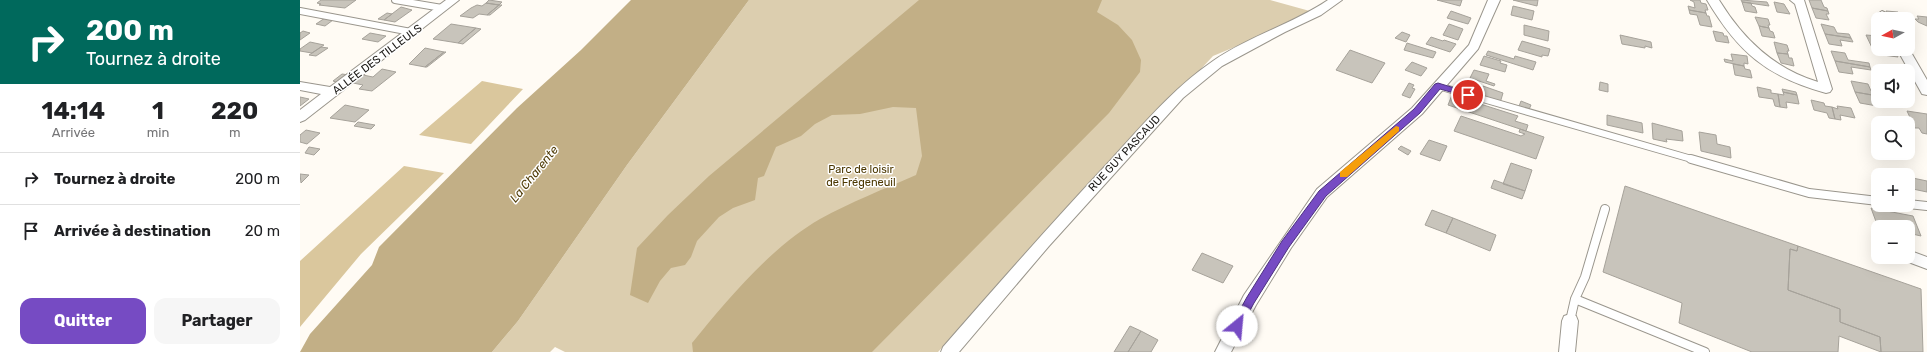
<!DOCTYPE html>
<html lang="fr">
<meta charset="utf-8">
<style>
:root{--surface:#fff;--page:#f6f6f6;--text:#202124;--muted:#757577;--line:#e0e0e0;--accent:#764bc3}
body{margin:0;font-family:Rubik,sans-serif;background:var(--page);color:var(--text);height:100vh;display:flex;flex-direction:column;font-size:15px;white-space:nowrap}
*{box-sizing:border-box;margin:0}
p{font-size:13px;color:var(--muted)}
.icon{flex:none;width:22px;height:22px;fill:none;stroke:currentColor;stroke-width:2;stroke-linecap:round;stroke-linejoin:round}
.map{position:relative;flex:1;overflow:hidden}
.side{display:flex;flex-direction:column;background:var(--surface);width:300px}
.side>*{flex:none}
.guide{background:#00695c;color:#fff;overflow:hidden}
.needle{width:26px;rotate:262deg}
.fabs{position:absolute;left:1571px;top:12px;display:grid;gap:8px}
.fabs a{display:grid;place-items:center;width:44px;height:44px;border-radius:8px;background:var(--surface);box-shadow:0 4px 16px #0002;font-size:20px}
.pin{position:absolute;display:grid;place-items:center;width:34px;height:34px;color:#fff;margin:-17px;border:2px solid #fff;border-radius:50%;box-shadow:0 1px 4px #0007}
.me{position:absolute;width:44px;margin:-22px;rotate:28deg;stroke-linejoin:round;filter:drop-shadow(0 0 3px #0008)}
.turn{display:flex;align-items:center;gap:14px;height:84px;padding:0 20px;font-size:18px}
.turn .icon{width:52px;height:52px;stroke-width:2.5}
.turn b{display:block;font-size:28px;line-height:34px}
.eta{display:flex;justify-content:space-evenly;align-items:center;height:68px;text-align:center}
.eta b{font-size:24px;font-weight:700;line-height:28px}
.button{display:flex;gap:8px;margin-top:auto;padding:8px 20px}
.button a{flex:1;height:46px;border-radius:12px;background:var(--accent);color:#fff;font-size:16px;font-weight:700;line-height:46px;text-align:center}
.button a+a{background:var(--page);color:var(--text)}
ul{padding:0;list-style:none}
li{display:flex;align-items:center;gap:12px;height:52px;padding:0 20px;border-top:1px solid var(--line)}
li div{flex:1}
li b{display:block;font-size:15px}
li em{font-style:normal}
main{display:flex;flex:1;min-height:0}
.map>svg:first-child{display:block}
.green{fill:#dcceaf}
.forest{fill:#dac79d}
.water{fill:#c2af86}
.building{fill:#c8c4bb;stroke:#a6a29a}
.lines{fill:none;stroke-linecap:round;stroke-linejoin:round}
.lane-far1-casing{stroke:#9a968d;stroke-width:8}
.lane-casing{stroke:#9a968d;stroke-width:10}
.street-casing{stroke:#9a968d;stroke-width:2}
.lane-far1{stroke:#fff;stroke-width:6}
.lane{stroke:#fff;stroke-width:8}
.street{fill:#fff;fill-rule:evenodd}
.route{fill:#764bc3;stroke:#4d317f}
.slow{fill:#f59e0b}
.labels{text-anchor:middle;stroke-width:3;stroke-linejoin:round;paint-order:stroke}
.street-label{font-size:11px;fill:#1b1916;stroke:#fff}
.park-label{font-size:11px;fill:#4b3700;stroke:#fff}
.water-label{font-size:12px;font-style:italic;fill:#513d08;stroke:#fff}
</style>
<main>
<section class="side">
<div class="guide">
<div class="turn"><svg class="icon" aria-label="right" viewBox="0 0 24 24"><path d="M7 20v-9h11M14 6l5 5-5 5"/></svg><div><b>200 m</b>Tournez à droite</div></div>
</div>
<div class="eta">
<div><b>14:14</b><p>Arrivée</p></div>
<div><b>1</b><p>min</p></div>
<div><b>220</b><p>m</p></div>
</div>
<ul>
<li><svg class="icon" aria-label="right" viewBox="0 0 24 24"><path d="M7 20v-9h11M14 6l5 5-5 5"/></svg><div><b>Tournez à droite</b></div><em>200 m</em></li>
<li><svg class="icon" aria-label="arrive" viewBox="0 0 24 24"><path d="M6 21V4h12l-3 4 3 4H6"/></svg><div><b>Arrivée à destination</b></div><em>20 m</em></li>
</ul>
<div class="button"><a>Quitter</a><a>Partager</a></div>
</section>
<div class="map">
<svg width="1627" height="352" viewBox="0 0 1627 352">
<rect width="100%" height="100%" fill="#fffbf4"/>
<path class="green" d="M449,0H970L1017,13L913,56L638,352H265L255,347L250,352H192L218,321L327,165Z"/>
<path class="forest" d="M182,81L223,89L171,144L119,135Z
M104,166L144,173L61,254L0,327V261Z"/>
<path class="water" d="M331,0H449L327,165L218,321L192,352H0L10,334L72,265L79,247L217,108L281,50Z
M619,0H802L797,12L818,25L832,40L841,60L840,72L809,113L572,352H393L392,343C427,300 471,247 520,219C551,202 584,189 616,175L622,156L616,108L593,107L560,114L532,115L515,124L501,136L476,147L464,176L458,178L455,200L433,208L419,217L397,241L391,257L385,265L371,268L360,281L348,303L330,295L337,248L368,215L409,176Z"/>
<path class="building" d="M21,0H56L45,8L19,5L21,4L17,3Z
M189,0L202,2L199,5L186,3Z
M1137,0H1162L1160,6Z
M1213,0H1238L1237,6Z
M1390,0H1400L1401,3L1406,4L1408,10H1405L1406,13L1389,10L1388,6L1395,8L1394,2Z
M1441,0L1467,2L1469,6L1442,2Z
M1509,0H1521L1524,7L1527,8L1528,11L1512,8Z
M1442,2L1451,3L1452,6L1455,7L1457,13L1445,11Z
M1474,2L1484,4L1490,14L1477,12Z
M186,3L199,5L187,15L179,14L173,18L160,16L171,8L177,5L182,6Z
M199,5H202L190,15H187Z
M1213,6L1234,11L1232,20L1211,15Z
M101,7L112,10L95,22L84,20Z
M1512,8L1528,11L1529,14H1526L1529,20L1516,18Z
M1389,10L1406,13L1407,16H1409L1412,27L1400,25L1397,15L1390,14Z
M1151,11L1171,18L1168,24L1147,18Z
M1586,11L1598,12L1602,19H1591Z
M87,13L92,14L84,20L78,19Z
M1617,16L1627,17V26L1618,22L1615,19H1619Z
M1455,17L1468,19L1470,25H1468L1469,28L1459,26Z
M25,18L33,20L25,26L16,24Z
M151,24L176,28L158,43L133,39Z
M1149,24L1163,29L1158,40L1143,35Z
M1521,24L1534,27L1537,33L1549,34L1551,38L1525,34Z
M1224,25L1249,31L1248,41L1224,35Z
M1459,26L1469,28L1470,31L1473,32L1475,38L1462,36Z
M176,28L181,29L163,44L158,43Z
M3,31L10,33L0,40V33Z
M1413,31L1423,33L1424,36H1427L1429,43L1416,41Z
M1102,32L1110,35L1106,42L1095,38Z
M70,33L86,36L78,42L62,39Z
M1525,34L1551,38L1553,42L1540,40L1542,46L1529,44Z
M1320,35L1351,42L1352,48L1345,46V48L1322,44Z
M1566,35L1578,36V49H1599L1602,53L1596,52L1598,57L1575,54Z
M1131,37L1143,41L1144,40L1156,44L1150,52L1126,44Z
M1222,41L1250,49L1248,56L1242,55V57L1218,50Z
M10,42L24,45L12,53L0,51V49Z
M1474,42L1487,45L1489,51H1487L1488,54L1477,53Z
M1107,43L1136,52L1133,58L1104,50Z
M21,47L28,48L16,56L9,55Z
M125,48L144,52L125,67L109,64Z
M1050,50L1085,63L1072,83L1036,70Z
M1188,51L1214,59L1215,56L1236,62L1233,70L1186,55Z
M1531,51L1545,53L1548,60L1569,63L1570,67L1535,61Z
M144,52H146L127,67H125Z
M1477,53L1488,54L1489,58H1492L1494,66L1481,63Z
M1431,54L1447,56L1448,64L1444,63V66L1425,62L1424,59L1433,61Z
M1184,56L1201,61L1200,63L1207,65L1205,72L1180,65Z
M1535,61L1570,67L1571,70L1551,67L1553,74L1539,72Z
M1112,62L1127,68L1121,76L1105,70Z
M1433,64L1444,66L1445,69L1450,70L1452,78L1435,75Z
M82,69L96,72L72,91L59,89L63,85L53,83L63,75L73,77Z
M1174,70L1189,74L1186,81L1195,84L1194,86L1170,78Z
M42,74L49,75L39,83L33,81Z
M1551,81L1568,84L1571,91L1578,92V96L1555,92Z
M1300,82L1308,84V92L1299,90Z
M1109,83L1114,85L1112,88L1115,89L1110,98L1102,95Z
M1183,86L1203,93L1200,103L1179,96Z
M1457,87L1471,90V93L1478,94L1480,107L1475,106L1473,99L1459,97Z
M1482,89L1496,92L1497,95L1483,92Z
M1483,92L1497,95L1499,104L1486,102L1487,108L1480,107L1478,94L1484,95Z
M1555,92L1572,95L1577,106L1560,103Z
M1152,95L1218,116L1215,121L1228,125L1226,131L1148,105Z
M0,97L9,99L0,106Z
M1511,100L1524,103L1525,106L1532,107L1535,119L1529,118L1527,113L1514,110Z
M1221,101L1231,105L1228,112L1218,109Z
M45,105L69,110L55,122L30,118Z
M1537,106L1551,108L1555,118L1540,115L1541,120L1535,119L1532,107L1538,109Z
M1607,111L1627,114V134L1622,133L1619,128H1615Z
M1307,115L1342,123L1343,133L1307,125Z
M1161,116L1221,136L1225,134L1219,132L1220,129L1244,137L1236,159L1154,131Z
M58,122L75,125L71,129L54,126Z
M1352,123L1382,131L1383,141L1366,139L1367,142L1353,139Z
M6,130L20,133L7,144L0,142V135Z
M1399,132L1416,135L1417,144L1430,147L1431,158L1401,151Z
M1129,140L1147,146L1140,161L1120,154Z
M1101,146L1111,151L1108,155L1098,149Z
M9,147L20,149L14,155L5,153Z
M1211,163L1232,170L1225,191L1203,184Z
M0,174L9,175L1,183Z
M1608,177L1627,181V192L1608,188Z
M1194,180L1225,191L1222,199L1191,188Z
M1325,186L1498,246L1497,251L1490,249L1488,290L1540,309V322L1580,337L1581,352L1539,336L1538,352H1452L1379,323L1382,303L1303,272Z
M1571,208L1613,216L1621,236L1608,233V227H1578Z
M1132,210L1153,218L1146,233L1125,225Z
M1153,218L1196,235L1190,251L1146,233Z
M1498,246L1621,289L1623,352H1581L1580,337L1540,322V309L1488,290L1490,249L1497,251Z
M902,253L933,266L923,283L892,270Z
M830,326L841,331L828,352H814Z
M841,331L858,340L851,352H828Z"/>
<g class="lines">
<g class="lane-far1-casing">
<path id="lane-far1" d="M95,0L142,8
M0,11L111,32
M1138,86L1395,160"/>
</g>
<g class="lane-casing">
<path id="lane" d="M1391,159L1509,193L1578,201
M1608,204L1627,206
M1275,299L1405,352
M1270,321L1275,299L1285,277L1305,209"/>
</g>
<g class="street-casing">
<path id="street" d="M146,0H159L5,120L0,122V110L21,94L0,90V82L30,87Z
M1028,0H1042L1021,15L985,32L922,66L883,98L749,246L659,352H641L643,347C697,285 751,224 807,164C840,128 872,89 913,61C949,36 993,24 1028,0Z
M1188,0H1200L1178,49L1122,114L1027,197L991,248L956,305L931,352H915L944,295L1017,189L1112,108L1169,45Z
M1407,0H1419C1443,39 1473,68 1518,82L1495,4L1490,0H1504L1532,89L1530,92L1526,93C1467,77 1438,52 1407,0Z
M1582,11L1586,13L1591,19H1579L1576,15Z
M1608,47L1627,80V95L1622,94L1597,49H1608Z
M1608,250L1627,257V269L1603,260L1601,257H1608Z
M1270,314L1276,316L1278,321L1275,352H1259L1262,321L1264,316Z"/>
</g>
<use href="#lane-far1" class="lane-far1"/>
<use href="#lane" class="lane"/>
<use href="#street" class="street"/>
</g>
<path class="route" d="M1138,83L1171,93L1172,95L1168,97L1140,89L1120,113L1026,196L989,247L954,303L940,329H933L931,326L947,297L982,241L1019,191L1114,109L1135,84Z"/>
<path class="slow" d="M1096,126L1099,127V131L1047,177H1040V172Z"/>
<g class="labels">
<g class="street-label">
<text transform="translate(77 59) rotate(-37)" y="4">ALLÉE DES TILLEULS</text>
<text transform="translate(824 153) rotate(-47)" y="4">RUE GUY PASCAUD</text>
</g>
<g class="park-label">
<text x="561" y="173">Parc de loisir<tspan x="561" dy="13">de Frégeneuil</tspan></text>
</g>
<g class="water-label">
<text transform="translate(234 174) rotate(-51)" y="4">La Charente</text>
</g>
</g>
</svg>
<div class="fabs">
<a><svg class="needle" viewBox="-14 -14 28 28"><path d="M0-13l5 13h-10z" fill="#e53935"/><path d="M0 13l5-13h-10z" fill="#757577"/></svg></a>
<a><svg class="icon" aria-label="sound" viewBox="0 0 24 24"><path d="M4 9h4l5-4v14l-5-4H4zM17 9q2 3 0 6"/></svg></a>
<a><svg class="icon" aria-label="search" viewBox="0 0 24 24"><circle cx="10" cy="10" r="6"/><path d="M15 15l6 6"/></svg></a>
<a>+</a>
<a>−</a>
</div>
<div class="pin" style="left:1168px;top:95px;background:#d93025"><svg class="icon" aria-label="arrive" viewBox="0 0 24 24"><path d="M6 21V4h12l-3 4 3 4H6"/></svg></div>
<svg class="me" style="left:937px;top:326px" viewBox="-20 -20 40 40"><circle r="19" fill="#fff"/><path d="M0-13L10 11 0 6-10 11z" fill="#764bc3"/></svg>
</div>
</main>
